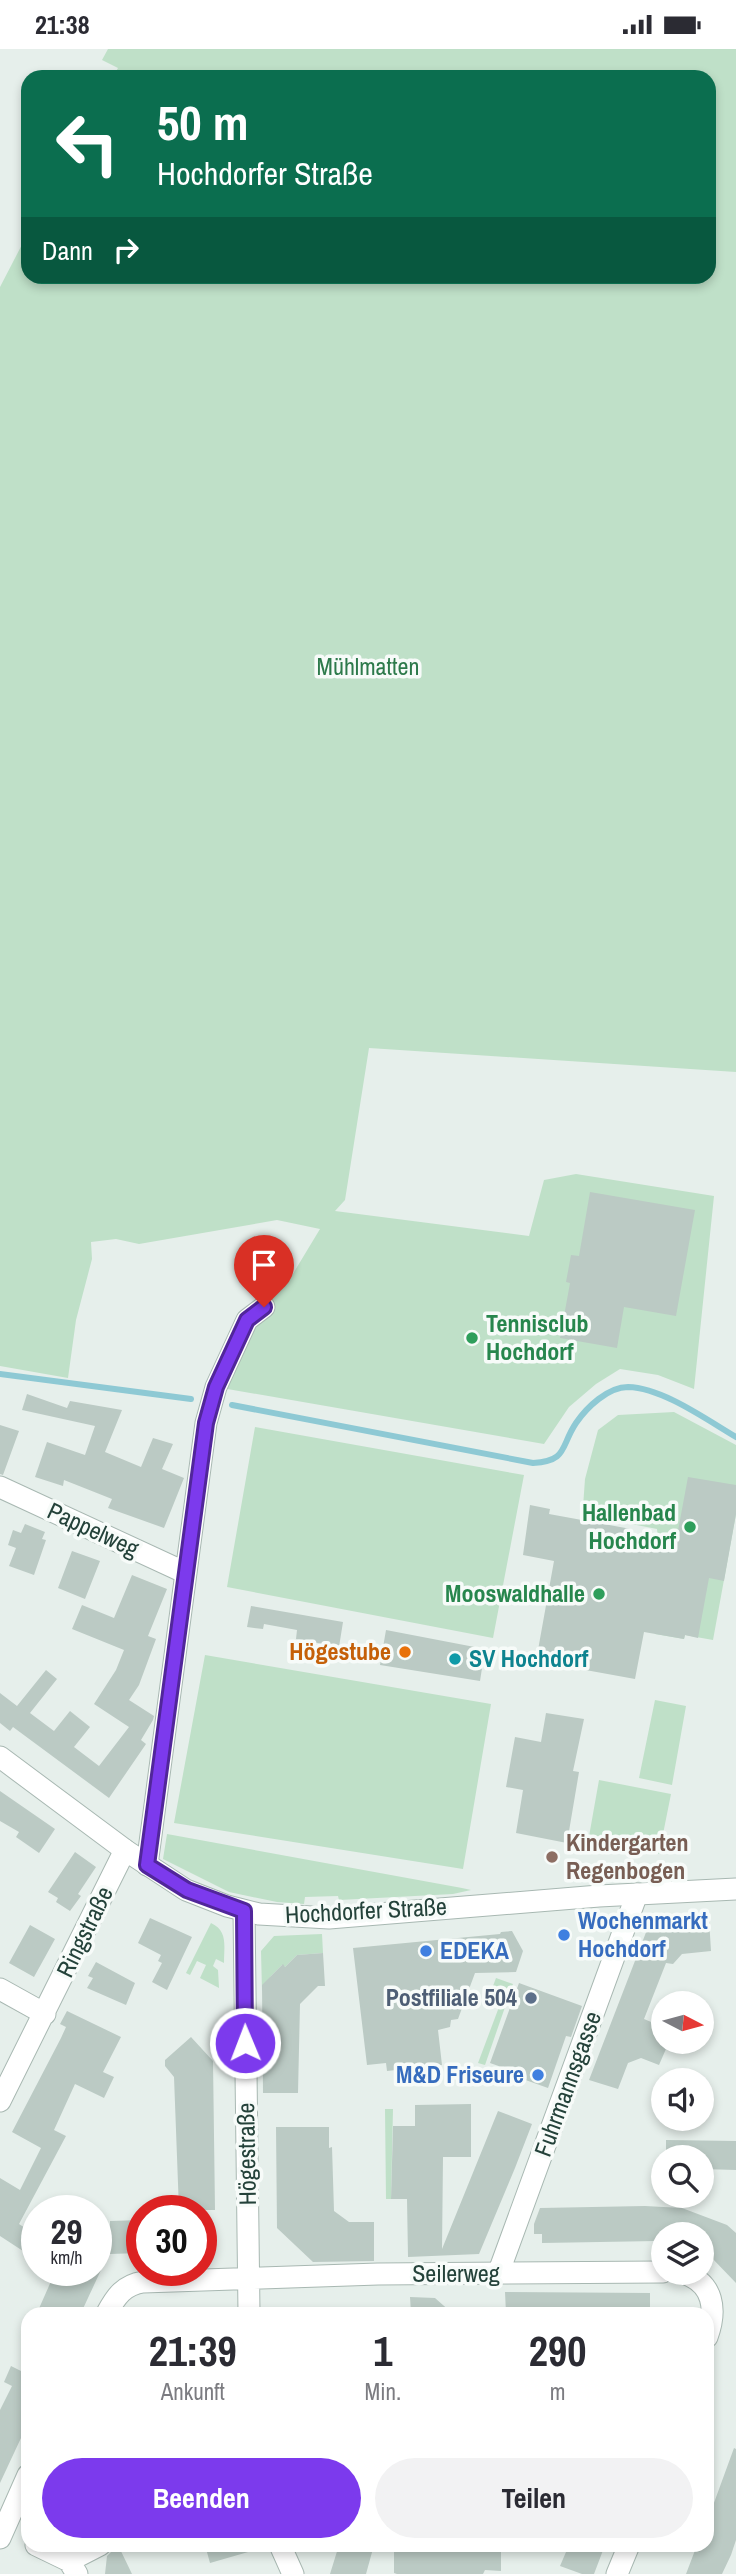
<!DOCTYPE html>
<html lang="de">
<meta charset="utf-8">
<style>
:root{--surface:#fff;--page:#f2f2f3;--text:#2b2b33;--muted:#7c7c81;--accent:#7c3aed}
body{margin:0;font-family:"Archivo Narrow",sans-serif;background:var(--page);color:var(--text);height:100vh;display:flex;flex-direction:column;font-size:26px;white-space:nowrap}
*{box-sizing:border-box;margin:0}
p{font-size:23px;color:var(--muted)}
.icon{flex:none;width:38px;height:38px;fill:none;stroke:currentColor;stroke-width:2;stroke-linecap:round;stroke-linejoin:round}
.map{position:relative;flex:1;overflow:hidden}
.sheet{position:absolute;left:21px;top:2258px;width:693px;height:245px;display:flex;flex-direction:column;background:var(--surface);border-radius:21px;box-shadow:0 4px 10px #0003}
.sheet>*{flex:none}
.banner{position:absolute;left:21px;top:21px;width:695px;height:214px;border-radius:21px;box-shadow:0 4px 10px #0003;background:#0b6e4f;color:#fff;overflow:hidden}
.needle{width:46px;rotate:96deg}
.buttons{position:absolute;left:651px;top:1942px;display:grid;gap:14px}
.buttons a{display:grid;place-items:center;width:63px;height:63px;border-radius:50%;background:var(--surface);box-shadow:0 4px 10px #0003;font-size:35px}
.speed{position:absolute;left:21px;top:2146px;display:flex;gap:14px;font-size:35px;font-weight:700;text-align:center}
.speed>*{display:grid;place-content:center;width:91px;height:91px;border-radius:50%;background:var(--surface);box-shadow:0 4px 10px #0003;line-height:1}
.speed small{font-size:18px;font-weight:400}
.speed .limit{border:10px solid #d22;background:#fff;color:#111}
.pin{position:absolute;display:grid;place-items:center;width:60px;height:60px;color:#fff;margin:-72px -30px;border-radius:50% 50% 50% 0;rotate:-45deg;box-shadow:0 0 7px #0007}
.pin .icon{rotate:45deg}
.me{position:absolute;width:77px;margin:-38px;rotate:359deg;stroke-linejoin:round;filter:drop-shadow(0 0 5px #0008)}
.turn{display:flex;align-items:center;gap:24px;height:147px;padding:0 21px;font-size:32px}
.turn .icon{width:91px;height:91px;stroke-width:2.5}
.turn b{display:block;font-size:49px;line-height:60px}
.then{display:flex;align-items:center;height:66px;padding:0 21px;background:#0003;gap:14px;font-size:26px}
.eta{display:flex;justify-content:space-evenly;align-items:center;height:119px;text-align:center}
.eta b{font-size:42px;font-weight:700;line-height:49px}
.button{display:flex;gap:14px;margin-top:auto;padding:14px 21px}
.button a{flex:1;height:80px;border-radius:42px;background:var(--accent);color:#fff;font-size:28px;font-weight:700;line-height:80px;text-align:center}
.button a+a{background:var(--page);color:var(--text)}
.status{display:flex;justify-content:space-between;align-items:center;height:49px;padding:0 35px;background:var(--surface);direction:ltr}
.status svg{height:19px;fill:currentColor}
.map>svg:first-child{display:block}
.green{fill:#bfe0c8}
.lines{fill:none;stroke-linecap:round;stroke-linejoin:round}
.stream{stroke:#8ec9d4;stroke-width:6}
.building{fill:#bbcac4}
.minor-casing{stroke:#a8b8b2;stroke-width:23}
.tertiary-casing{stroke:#a8b8b2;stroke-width:23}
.minor{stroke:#fff;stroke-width:21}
.tertiary{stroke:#fff;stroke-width:21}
.route-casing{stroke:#51269a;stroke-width:18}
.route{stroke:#7c3aed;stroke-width:12}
.leisure-dot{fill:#2e9e5b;stroke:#f7fbf9;stroke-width:2.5}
.food-dot{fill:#e8710a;stroke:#f7fbf9;stroke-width:2.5}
.culture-dot{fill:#0f9aa8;stroke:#f7fbf9;stroke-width:2.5}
.education-dot{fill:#8d6e63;stroke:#f7fbf9;stroke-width:2.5}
.shop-dot{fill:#3f7fe0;stroke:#f7fbf9;stroke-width:2.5}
.service-dot{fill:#5c6f8a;stroke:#f7fbf9;stroke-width:2.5}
.labels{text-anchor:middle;stroke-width:7;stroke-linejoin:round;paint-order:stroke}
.park-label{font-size:24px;fill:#2d7a4b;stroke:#f7fbf9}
.leisure-label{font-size:24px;font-weight:bold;fill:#27864d;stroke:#f7fbf9;text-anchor:end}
.street-label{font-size:24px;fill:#24423a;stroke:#f7fbf9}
.food-label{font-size:24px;font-weight:bold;fill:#c56008;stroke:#f7fbf9;text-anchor:end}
.culture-label{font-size:24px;font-weight:bold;fill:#0d838f;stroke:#f7fbf9;text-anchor:start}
.education-label{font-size:24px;font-weight:bold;fill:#785e54;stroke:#f7fbf9;text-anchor:start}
.shop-label{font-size:24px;font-weight:bold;fill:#366cbe;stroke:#f7fbf9;text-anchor:start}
.service-label{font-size:24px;font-weight:bold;fill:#4e5e75;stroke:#f7fbf9;text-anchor:end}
</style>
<div class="status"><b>21:38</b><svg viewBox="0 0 49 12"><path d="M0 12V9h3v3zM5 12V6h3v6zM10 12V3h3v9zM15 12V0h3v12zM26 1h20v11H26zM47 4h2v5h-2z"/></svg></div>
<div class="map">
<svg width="736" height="2525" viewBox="0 0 736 2525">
<rect width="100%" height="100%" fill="#e6efeb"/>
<path class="green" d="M108,0H736V1023L369,999L345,1151L335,1162L529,1187L544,1131L576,1125L714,1147L694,1340L658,1326L620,1320L596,1335L569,1358L544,1395L216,1338L264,1258L288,1233L320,1180L277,1171L139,1195L116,1190L91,1193L92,1210L76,1271L68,1329L0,1317V238L28,184V228H709V28H113L118,19L102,11Z
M674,1363L736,1396V1465L713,1591L685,1586L684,1590L655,1585L657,1573L646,1571L659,1500L657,1480L616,1472L583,1458L585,1430L598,1381L618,1366Z
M255,1378L524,1426L493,1589L227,1538Z
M205,1606L491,1655L463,1820L174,1774Z
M655,1651L686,1657L672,1736L639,1729Z
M599,1731L671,1745L659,1805L588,1793Z
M167,1785L462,1839L471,1841L453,1845L339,1851L338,1847L305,1848L304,1855L277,1853L229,1843L163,1810Z
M211,1874C228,1882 224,1896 224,1914L216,1910L213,1917L218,1921L219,1939L200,1929L206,1916L197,1912L190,1926L186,1924Z
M322,1885L323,1904L297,1906L285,1918L282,1916L271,1927L262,1942L261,1902L274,1887Z
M496,1929L513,1935L485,2016L478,2014L505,1942L493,1937Z
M385,2060H393L391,2150H386Z"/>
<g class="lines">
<path class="stream" d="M0,1325L191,1350
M232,1356L533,1414C568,1412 560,1398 576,1374C587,1358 608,1338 628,1338C663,1339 707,1371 736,1388"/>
</g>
<path class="building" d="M590,1143L695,1161L676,1267L624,1258L617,1299L560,1289L570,1234L566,1233L571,1206L579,1207Z
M27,1345L67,1359L70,1352L122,1361L105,1403L141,1418L153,1389L173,1395L162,1420L184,1429L164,1479L108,1459L112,1450L64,1431L63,1437L35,1428L47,1393L85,1406L95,1377L22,1361Z
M0,1376L19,1382L3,1426L0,1425Z
M688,1428L736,1436V1465L724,1532L709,1529L698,1589L685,1586L684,1590L644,1583L635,1630L536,1612L554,1512L523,1506L530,1456L550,1460L549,1465L631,1480L628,1495L674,1503Z
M25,1475L45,1483L42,1490L46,1491L34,1526L9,1517L16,1499L8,1496L13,1481L21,1484Z
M72,1502L100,1512L85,1550L58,1539Z
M132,1526L167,1540L148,1587L156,1590L139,1636L129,1651L154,1667L153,1671L141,1691L146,1695L109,1749L13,1678L10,1682L0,1674V1644L17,1657L46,1621L57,1630L30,1664L54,1682L70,1662L90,1678L74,1698L99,1717L129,1678L94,1655L116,1621L124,1601L72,1580L82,1556L114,1569Z
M251,1557L343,1573L339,1598L296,1590L297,1581L264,1575L263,1580L247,1578Z
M386,1581L485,1600L480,1632L380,1616Z
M546,1664L584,1670L573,1722L579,1723L567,1794L516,1784L523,1741L506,1738L515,1688L541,1693Z
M0,1742L55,1780L39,1804L16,1788L19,1783L0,1772Z
M75,1803L96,1818L78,1845L81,1847L70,1862L56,1853L58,1849L48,1843Z
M150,1869L192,1888L167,1941L152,1933L162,1914L158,1912L161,1906L138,1894Z
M709,1870L711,1902L682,1905L673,1915L666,1914L644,1970L663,1978V1993H669L659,2016L641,2009L628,2014L618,2040L589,2031L650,1873Z
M30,1876L55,1890L34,1928L9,1914Z
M512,1882L523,1902L516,1923L475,1924L458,1970L451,1971L450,1978L438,1981L442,2016L387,2022L386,2014L367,2016L353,1899L500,1885L501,1883Z
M323,1904L325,1937H318L300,1955L298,2044H263L262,1936L283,1915L285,1918L297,1906Z
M96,1913L135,1934L126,1956L87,1939L93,1929L88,1927Z
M519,1934L582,1957L571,1988L566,1987L548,2039L517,2028L519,2024L490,2014Z
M67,1962L121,1988L103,2023L114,2028L104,2049L75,2035L54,2081L66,2087L19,2175L36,2186L23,2202L0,2187V2129L20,2141L41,2099L12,2083L61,1989L66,1978L60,1975Z
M191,1988L213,2012L215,2161H179L174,2028L165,2017V2011Z
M471,2055V2108H443L442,2200L498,2062L532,2075L515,2119L479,2205L408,2208L407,2150H391L393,2077H415V2056Z
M276,2078H329V2099L332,2098L334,2162L349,2173H374V2212L313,2213L277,2179Z
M666,2091L736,2092V2121L702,2120V2109H666Z
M645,2157L682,2159L727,2176L736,2184V2234L710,2207L702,2204V2186H657V2192L542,2194V2185H534V2175L540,2159Z
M142,2171V2204L110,2205V2172Z
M56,2221H101L81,2264H37Z
M505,2243L650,2244V2264H506Z
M410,2248L435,2249L452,2264H411Z
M28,2307V2374L0,2434V2361L12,2337L4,2333L11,2317L21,2322Z
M734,2399L736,2400V2491L731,2506L722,2525H686L697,2496H707V2473Z
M118,2496L132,2525H105L107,2507Z
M205,2496H258L259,2500L210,2514Z
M339,2496H374L366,2525H330Z
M394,2496H501V2522L485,2521L483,2525H397L394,2524Z
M569,2496H605L594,2525H582L560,2517Z"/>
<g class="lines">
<g class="minor-casing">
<path id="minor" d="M0,1438L186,1524
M147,1816L206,1374L216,1338L247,1271L264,1258
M244,1862L249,2264
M0,1940L45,1965
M0,2052L125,1801
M683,2224C714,2234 717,2261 707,2288
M498,2225L637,1845
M107,2264C116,2247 124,2236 143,2233L378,2225L663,2223
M0,2489L28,2426
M36,2496L69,2512L77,2525
M280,2496L293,2525
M69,2512L100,2496
M617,2525L629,2496"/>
</g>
<g class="tertiary-casing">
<path id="tertiary" d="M0,1708L125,1801L186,1841L227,1857L259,1865L329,1869L599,1847L736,1840"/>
</g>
<use href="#minor" class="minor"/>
<use href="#tertiary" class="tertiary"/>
</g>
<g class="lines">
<g class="route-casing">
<path id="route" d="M245,1994L244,1862L187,1841L147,1816L206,1374L216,1338L247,1271L264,1258"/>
</g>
<use href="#route" class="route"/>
</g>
<g class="leisure-dot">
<circle cx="472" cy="1289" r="7"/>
<circle cx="690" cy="1478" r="7"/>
<circle cx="599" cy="1545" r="7"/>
</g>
<circle class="food-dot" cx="405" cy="1603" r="7"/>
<circle class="culture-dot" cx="455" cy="1610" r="7"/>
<circle class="education-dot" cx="552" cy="1808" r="7"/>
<g class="shop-dot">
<circle cx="564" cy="1886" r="7"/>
<circle cx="426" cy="1902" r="7"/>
<circle cx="538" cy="2026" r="7"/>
</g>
<circle class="service-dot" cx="531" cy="1949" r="7"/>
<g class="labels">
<g class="park-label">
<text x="368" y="626">Mühlmatten</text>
</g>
<g class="leisure-label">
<text x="486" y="1283" text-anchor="start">Tennisclub<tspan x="486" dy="28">Hochdorf</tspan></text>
<text x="676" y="1472">Hallenbad<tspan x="676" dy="28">Hochdorf</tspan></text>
<text x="585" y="1553">Mooswaldhalle</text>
</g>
<g class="street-label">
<text transform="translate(93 1481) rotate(25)" y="8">Pappelweg</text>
<text transform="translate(366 1862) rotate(-3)" y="8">Hochdorfer Straße</text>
<text transform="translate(85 1883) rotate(-64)" y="8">Ringstraße</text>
<text transform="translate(568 2035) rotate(-70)" y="8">Fuhrmannsgasse</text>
<text transform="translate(247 2105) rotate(-91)" y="8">Högestraße</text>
<text x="456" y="2233">Seilerweg</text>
</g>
<g class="food-label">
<text x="391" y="1611">Högestube</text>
</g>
<g class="culture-label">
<text x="469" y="1618">SV Hochdorf</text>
</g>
<g class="education-label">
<text x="566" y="1802">Kindergarten<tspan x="566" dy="28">Regenbogen</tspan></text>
</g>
<g class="shop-label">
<text x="578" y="1880">Wochenmarkt<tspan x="578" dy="28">Hochdorf</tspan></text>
<text x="440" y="1910">EDEKA</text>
<text x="524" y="2034" text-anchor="end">M&amp;D Friseure</text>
</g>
<g class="service-label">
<text x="517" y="1957">Postfiliale 504</text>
</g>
</g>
</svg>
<div class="buttons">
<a><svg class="needle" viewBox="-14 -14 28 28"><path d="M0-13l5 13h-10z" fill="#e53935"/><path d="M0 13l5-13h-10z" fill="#7c7c81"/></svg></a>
<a><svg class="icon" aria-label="sound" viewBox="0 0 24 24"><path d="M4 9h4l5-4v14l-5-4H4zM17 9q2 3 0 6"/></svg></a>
<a><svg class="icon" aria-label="search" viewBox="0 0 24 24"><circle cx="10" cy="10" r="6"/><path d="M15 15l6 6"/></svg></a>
<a><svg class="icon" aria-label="layers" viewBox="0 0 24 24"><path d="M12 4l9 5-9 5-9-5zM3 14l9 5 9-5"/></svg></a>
</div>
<div class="speed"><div>29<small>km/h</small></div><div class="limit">30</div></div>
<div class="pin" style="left:264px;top:1258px;background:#d93025"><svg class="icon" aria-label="arrive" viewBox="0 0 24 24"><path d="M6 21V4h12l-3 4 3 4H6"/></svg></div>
<svg class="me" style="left:245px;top:1994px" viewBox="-20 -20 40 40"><circle r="17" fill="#7c3aed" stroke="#fff" stroke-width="3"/><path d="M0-11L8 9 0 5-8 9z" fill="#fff"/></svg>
<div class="banner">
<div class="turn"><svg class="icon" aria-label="left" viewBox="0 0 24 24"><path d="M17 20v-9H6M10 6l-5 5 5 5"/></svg><div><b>50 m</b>Hochdorfer Straße</div></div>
<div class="then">Dann<svg class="icon" aria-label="right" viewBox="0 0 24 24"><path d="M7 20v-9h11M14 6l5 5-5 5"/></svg></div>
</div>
<section class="sheet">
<div class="eta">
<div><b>21:39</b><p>Ankunft</p></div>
<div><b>1</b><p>Min.</p></div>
<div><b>290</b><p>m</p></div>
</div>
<div class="button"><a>Beenden</a><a>Teilen</a></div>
</section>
</div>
